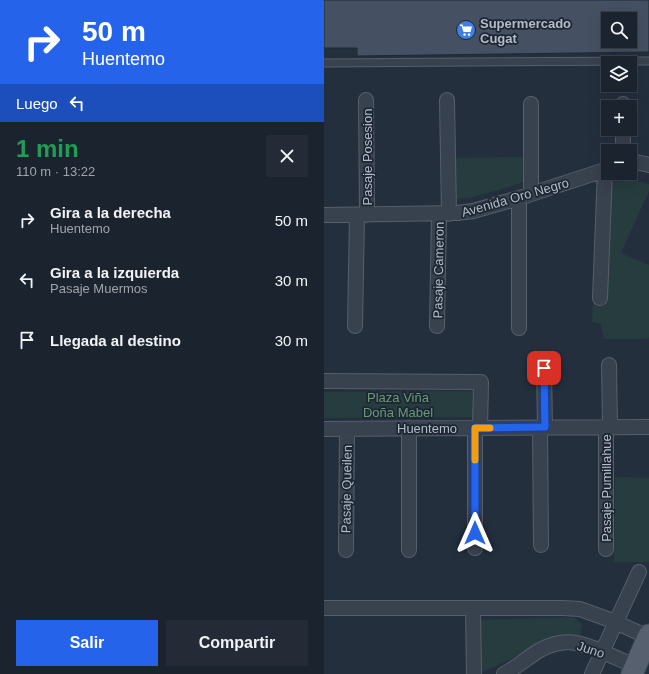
<!DOCTYPE html>
<html lang="es">
<meta charset="utf-8">
<style>
:root{--surface:#1b232e;--page:#242b36;--text:#f1f3f6;--muted:#a0a4aa;--line:#39404a;--accent:#2563eb}
body{margin:0;font-family:Arial,sans-serif;background:var(--page);color:var(--text);height:100vh;display:flex;flex-direction:column;font-size:15px;white-space:nowrap}
*{box-sizing:border-box;margin:0}
p{font-size:13px;color:var(--muted)}
.icon{flex:none;width:22px;height:22px;fill:none;stroke:currentColor;stroke-width:2;stroke-linecap:round;stroke-linejoin:round}
.map{position:relative;flex:1;overflow:hidden}
.panel{display:flex;flex-direction:column;background:var(--surface);width:324px}
.panel>*{flex:none}
.guide{background:#2563eb;color:#fff;overflow:hidden}
.buttons{position:absolute;left:277px;top:12px;display:grid;gap:8px}
.buttons a{display:grid;place-items:center;width:36px;height:36px;border-radius:0px;background:var(--surface);box-shadow:0 4px 16px #0002,0 0 0 1px var(--line);font-size:20px}
.pin{position:absolute;display:grid;place-items:center;width:34px;height:34px;color:#fff;margin:-17px;border-radius:8px;box-shadow:0 2px 6px #0006}
.me{position:absolute;width:44px;margin:-22px;rotate:0deg;stroke-linejoin:round;filter:drop-shadow(0 0 3px #0008)}
.turn{display:flex;align-items:center;gap:14px;height:84px;padding:0 16px;font-size:18px}
.turn .icon{width:52px;height:52px;stroke-width:2.5}
.turn b{display:block;font-size:28px;line-height:34px}
.then{display:flex;align-items:center;height:38px;padding:0 16px;background:#0003;gap:8px;font-size:15px}
.round{display:grid;place-items:center;flex:none;width:42px;height:42px;border-radius:0px;background:var(--page)}
.summary{display:flex;align-items:center;justify-content:space-between;height:68px;padding:0 16px}
h1{font-size:24px;font-weight:700;line-height:30px;color:#1e9e55}
.cta{display:flex;gap:8px;margin-top:auto;padding:8px 16px}
.cta a{flex:1;height:46px;border-radius:0px;background:var(--accent);color:#fff;font-size:16px;font-weight:700;line-height:46px;text-align:center}
.cta a+a{background:var(--page);color:var(--text)}
ul{padding:0;list-style:none}
li{display:flex;align-items:center;gap:12px;height:60px;padding:0 16px}
li div{flex:1}
li b{display:block;font-size:15px}
li em{font-style:normal}
main{display:flex;flex:1;min-height:0}
.map>svg:first-child{display:block}
.green{fill:#263c3f}
.building{fill:#455162;stroke:#1f2835;fill-rule:evenodd}
.lines{fill:none;stroke-linecap:round;stroke-linejoin:round}
.service-casing{stroke:#565f6c;stroke-width:9}
.minor-casing{stroke:#565f6c;stroke-width:16}
.primary-casing{stroke:#414a57;stroke-width:23}
.service{stroke:#38414e;stroke-width:7}
.minor{stroke:#38414e;stroke-width:14}
.primary{stroke:#56606e;stroke-width:21}
.route-casing{stroke:#184099;stroke-width:10}
.route{stroke:#2563eb;stroke-width:7}
.slow{stroke:#f59e0b;stroke-width:7}
.labels{text-anchor:middle;stroke-width:3.5;stroke-linejoin:round;paint-order:stroke}
.poi-label{font-size:13px;font-weight:bold;fill:#b4bcc9;stroke:#1d2633;text-anchor:start}
.street-label{font-size:13px;fill:#b4bcc9;stroke:#1d2633}
.park-label{font-size:13px;fill:#6b9a76;stroke:#1d2633}
</style>
<main>
<section class="panel">
<div class="guide">
<div class="turn"><svg class="icon" aria-label="right" viewBox="0 0 24 24"><path d="M7 20v-9h11M14 6l5 5-5 5"/></svg><div><b>50 m</b>Huentemo</div></div>
<div class="then">Luego<svg class="icon" aria-label="left" viewBox="0 0 24 24"><path d="M17 20v-9H6M10 6l-5 5 5 5"/></svg></div>
</div>
<div class="summary"><div><h1>1 min</h1><p>110 m · 13:22</p></div><a class="round"><svg class="icon" aria-label="close" viewBox="0 0 24 24"><path d="M6 6l12 12M18 6L6 18"/></svg></a></div>
<ul>
<li><svg class="icon" aria-label="right" viewBox="0 0 24 24"><path d="M7 20v-9h11M14 6l5 5-5 5"/></svg><div><b>Gira a la derecha</b><p>Huentemo</p></div><em>50 m</em></li>
<li><svg class="icon" aria-label="left" viewBox="0 0 24 24"><path d="M17 20v-9H6M10 6l-5 5 5 5"/></svg><div><b>Gira a la izquierda</b><p>Pasaje Muermos</p></div><em>30 m</em></li>
<li><svg class="icon" aria-label="arrive" viewBox="0 0 24 24"><path d="M6 21V4h12l-3 4 3 4H6"/></svg><div><b>Llegada al destino</b></div><em>30 m</em></li>
</ul>
<div class="cta"><a>Salir</a><a>Compartir</a></div>
</section>
<div class="map">
<svg width="325" height="674" viewBox="0 0 325 674">
<rect width="100%" height="100%" fill="#242f3e"/>
<path class="green" d="M202,157L203,181L185,187L145,198L128,199V158Z
M305,180L317,182L325,184V191L297,253L325,265V338L322,339H280L277,324L268,322L269,304L281,301L284,186C290,180 297,181 305,180Z
M148,391L149,417L0,418V392Z
M291,477L325,478V562H290Z
M249,617L258,624L256,637C247,636 238,635 230,637C220,639 211,646 202,651C187,659 172,666 156,673L155,620Z"/>
<path class="building" d="M0,0H325V52L33,56V48H0ZM284,19H306V41H284Z"/>
<g class="lines">
<g class="service-casing">
<path id="service" d="M0,63L325,61"/>
</g>
<g class="minor-casing">
<path id="minor" d="M42,100L43,215
M123,100L125,214
M299,104V107
M299,129V151
M306,163L312,162L325,165
M207,194V104
M195,198V328
M0,215L133,213L149,211L195,198L284,169
M276,298L281,170
M31,326L33,215
M113,326L115,214
M285,365L286,427
M220,368L221,427
M0,381L157,382L156,428
M282,427V549
M85,428V550
M216,428L217,545
M0,429L325,427
M151,548V428
M22,550L23,429
M0,608H239L256,609L289,621L324,637
M149,608L150,674
M180,674C193,667 204,657 216,650C240,637 257,642 281,653C291,657 301,662 312,666
M268,674L315,572"/>
</g>
<g class="primary-casing">
<path id="primary" d="M308,674L325,635"/>
</g>
<use href="#service" class="service"/>
<use href="#minor" class="minor"/>
<use href="#primary" class="primary"/>
</g>
<g class="lines">
<g class="route-casing">
<path id="route" d="M151,533V428L221,427L220,368"/>
</g>
<use href="#route" class="route"/>
<path class="slow" d="M151,460V428H166"/>
</g>
<defs>
<g id="supermarket-disc" transform="scale(1)"><circle r="9.5" fill="#3f7fe0" stroke="#1d2633"/><path d="M-6-5.5h2.5l.6 2H6L4.5 2H-2.5L-4.4-4H-6ZM-1.5 3.2a1.3 1.3 0 1 0 .1 0ZM3 3.2a1.3 1.3 0 1 0 .1 0Z" fill="#fff"/></g>
</defs>
<g fill-rule="evenodd">
<use href="#supermarket-disc" x="142" y="30"/>
</g>
<g class="labels">
<g class="poi-label">
<text x="156" y="28">Supermercado<tspan x="156" dy="15">Cugat</tspan></text>
</g>
<g class="street-label">
<text transform="translate(43 157) rotate(-90)" y="5">Pasaje Posesion</text>
<text transform="translate(191 197) rotate(-16)" y="5">Avenida Oro Negro</text>
<text transform="translate(114 270) rotate(-89)" y="5">Pasaje Cameron</text>
<text x="103" y="433">Huentemo</text>
<text transform="translate(282 488) rotate(-90)" y="5">Pasaje Pumillahue</text>
<text transform="translate(22 489) rotate(-89)" y="5">Pasaje Queilen</text>
<text transform="translate(267 649) rotate(18)" y="5">Juno</text>
</g>
<g class="park-label">
<text x="74" y="402">Plaza Viña<tspan x="74" dy="15">Doña Mabel</tspan></text>
</g>
</g>
</svg>
<div class="buttons">
<a><svg class="icon" aria-label="search" viewBox="0 0 24 24"><circle cx="10" cy="10" r="6"/><path d="M15 15l6 6"/></svg></a>
<a><svg class="icon" aria-label="layers" viewBox="0 0 24 24"><path d="M12 4l9 5-9 5-9-5zM3 14l9 5 9-5"/></svg></a>
<a>+</a>
<a>−</a>
</div>
<div class="pin" style="left:220px;top:368px;background:#d93025"><svg class="icon" aria-label="arrive" viewBox="0 0 24 24"><path d="M6 21V4h12l-3 4 3 4H6"/></svg></div>
<svg class="me" style="left:151px;top:533px" viewBox="-20 -20 40 40"><path d="M0-17L14 15 0 8-14 15z" fill="#2563eb" stroke="#fff" stroke-width="4"/></svg>
</div>
</main>
